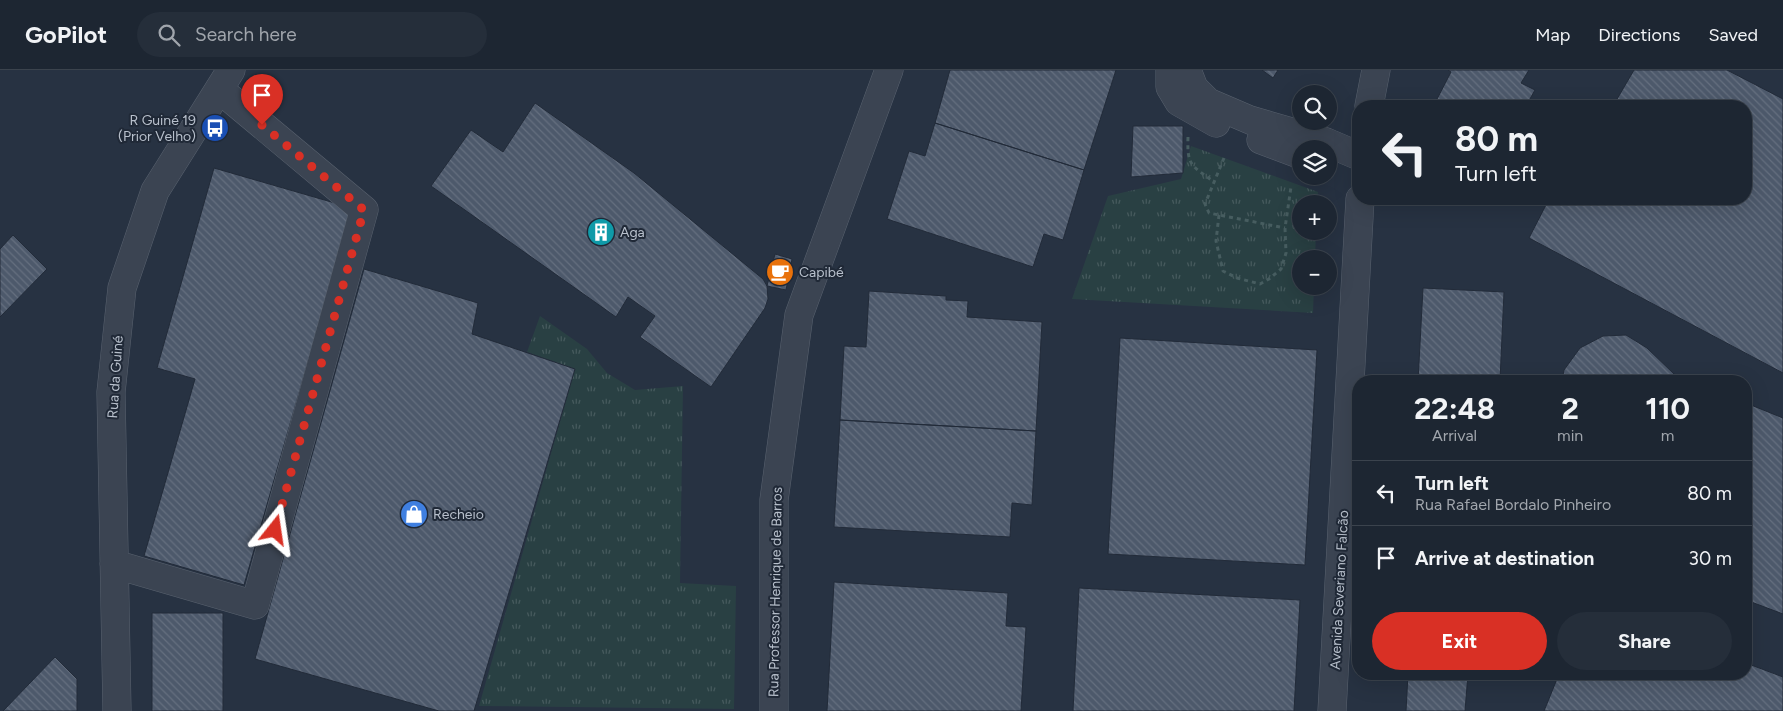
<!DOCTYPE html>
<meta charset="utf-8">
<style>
:root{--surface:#1d2632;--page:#252e3a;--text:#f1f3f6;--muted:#a0a5ac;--line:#3b434d;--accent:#d93025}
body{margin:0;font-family:Figtree,sans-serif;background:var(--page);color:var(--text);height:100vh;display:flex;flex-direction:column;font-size:19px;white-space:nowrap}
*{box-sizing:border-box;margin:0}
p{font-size:16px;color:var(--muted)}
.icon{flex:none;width:28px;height:28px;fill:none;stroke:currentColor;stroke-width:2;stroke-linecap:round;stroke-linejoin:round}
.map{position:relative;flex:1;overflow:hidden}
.sheet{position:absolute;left:1352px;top:305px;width:400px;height:305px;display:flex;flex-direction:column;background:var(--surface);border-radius:20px;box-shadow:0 5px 20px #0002,0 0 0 1px var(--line)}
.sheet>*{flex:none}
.top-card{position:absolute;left:1352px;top:30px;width:400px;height:105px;border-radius:20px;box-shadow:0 5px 20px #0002,0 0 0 1px var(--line);background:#1d2632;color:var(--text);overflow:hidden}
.fabs{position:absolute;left:1292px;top:15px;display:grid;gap:10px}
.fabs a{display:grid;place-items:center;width:45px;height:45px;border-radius:50%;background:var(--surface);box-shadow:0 5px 20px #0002,0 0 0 1px var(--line);font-size:25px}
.pin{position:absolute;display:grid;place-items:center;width:42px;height:42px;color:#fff;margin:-51px -21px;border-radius:50% 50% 50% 0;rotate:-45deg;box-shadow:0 0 5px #0007}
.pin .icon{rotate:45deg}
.me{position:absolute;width:55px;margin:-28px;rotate:15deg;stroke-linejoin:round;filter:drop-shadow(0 0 4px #0008)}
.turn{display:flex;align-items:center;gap:18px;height:105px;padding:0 20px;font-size:22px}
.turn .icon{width:65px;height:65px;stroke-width:2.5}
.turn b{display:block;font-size:35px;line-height:42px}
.eta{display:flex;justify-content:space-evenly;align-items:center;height:85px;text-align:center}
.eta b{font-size:30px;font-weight:700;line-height:35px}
.action{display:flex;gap:10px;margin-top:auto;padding:10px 20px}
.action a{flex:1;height:58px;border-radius:30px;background:var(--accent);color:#fff;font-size:20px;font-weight:700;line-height:58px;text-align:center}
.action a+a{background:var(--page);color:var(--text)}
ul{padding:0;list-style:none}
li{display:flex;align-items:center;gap:15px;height:65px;padding:0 20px;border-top:1px solid var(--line)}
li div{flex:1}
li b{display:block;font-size:19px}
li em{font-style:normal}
header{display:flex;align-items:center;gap:30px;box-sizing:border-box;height:70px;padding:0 25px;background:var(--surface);border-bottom:1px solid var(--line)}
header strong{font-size:24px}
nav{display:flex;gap:28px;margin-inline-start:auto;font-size:18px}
.search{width:350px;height:45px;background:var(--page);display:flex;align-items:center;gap:12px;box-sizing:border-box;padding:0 18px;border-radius:28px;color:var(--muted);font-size:19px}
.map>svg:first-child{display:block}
.grass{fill:url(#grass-tufts)}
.building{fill:url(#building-back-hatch);stroke:#222b39}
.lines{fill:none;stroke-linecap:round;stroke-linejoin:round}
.minor-casing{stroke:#59626f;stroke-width:29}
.path{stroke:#475d60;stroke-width:3;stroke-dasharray:4 4;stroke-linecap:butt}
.minor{stroke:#3b4452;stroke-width:28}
.route{stroke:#d93025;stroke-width:9;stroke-dasharray:0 16.2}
.labels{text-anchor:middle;stroke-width:4;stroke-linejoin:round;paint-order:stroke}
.poi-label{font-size:14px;fill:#b8c0cc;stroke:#202937;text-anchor:start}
.street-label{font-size:14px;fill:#b8c0cc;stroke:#202937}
</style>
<header>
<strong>GoPilot</strong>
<div class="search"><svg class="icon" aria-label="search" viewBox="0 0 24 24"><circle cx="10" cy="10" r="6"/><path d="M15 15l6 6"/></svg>Search here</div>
<nav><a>Map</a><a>Directions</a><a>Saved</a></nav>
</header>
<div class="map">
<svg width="1783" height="641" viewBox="0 0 1783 641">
<defs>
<pattern id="grass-tufts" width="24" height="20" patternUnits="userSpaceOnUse" patternTransform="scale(1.25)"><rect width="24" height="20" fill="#294043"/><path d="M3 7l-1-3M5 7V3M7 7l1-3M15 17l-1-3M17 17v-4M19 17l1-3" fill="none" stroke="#465a5d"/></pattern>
<pattern id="building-back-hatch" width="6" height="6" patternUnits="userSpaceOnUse" patternTransform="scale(1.25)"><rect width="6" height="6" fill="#4d596b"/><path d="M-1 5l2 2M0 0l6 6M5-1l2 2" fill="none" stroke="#656f7f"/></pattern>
</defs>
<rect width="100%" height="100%" fill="#273242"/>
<path class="grass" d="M1191,76L1318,122L1317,134H1301V161H1316L1315,189H1301V216H1314L1313,243L1072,229L1108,126L1181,109Z
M540,246L587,279L607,303L635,320L683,316L680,513L736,516L734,639L479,636L575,299L527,282Z"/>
<path class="building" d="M950,0H1116L1084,100L935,53Z
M1262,0H1278L1273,8Z
M1448,0H1529L1521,13L1535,20L1526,36H1445L1436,31L1451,2Z
M1634,0H1727L1783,29V303L1529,168L1549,129H1746V36H1613Z
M535,33L634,103L763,209L767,216L768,229L765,238L711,317L640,267L655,246L628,227L616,247L431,116L471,60L503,82Z
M935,53L1084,100L1063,170L1044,164L1033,197L887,149L909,81L925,86Z
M1133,56H1183V103L1131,107Z
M214,98L352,138L244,515L144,486L195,309L157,298Z
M13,165L47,199L0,247V179Z
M775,184L792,189L786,220L767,216Z
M364,199L478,233L472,264L575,299L474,641H439L255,589Z
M1423,218L1504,222L1500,311H1418Z
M869,221L946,226V230L968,231L967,247L1042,252L1036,361L840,350L844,276L866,277Z
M1626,265L1647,278L1674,304L1692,311H1562L1564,300L1580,278L1603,266Z
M1120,268L1317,280L1305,495L1108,484Z
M1746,333L1783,348V544L1746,530Z
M840,350L1036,361L1032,435L1012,433L1010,467L834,457Z
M834,512L1008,523L1006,556L1026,557L1021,641H827Z
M1079,518L1300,530L1294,641H1073Z
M152,543H223V641H152Z
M55,587L77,609V641H3Z
M1746,593L1783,607V641H1544L1559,604H1746Z
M1408,604H1468L1465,641H1406Z"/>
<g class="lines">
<g class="minor-casing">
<path id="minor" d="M1170,0V17L1179,32L1216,53
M1187,0L1194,18L1208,32L1250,50L1326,72L1359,86
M1369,36L1376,0
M1261,70L1301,85
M114,494L255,535L364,140L219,19
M117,641L111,322L122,218L155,121L231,0
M774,641V430L799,245L889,0
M1332,641L1360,129"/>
</g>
<path class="path" d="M1188,67C1187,96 1191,95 1214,112
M1224,88L1205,134L1209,143L1285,158
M1219,145L1216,171L1223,201L1237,208L1260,214L1269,209L1281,199L1286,183L1285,158L1291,117"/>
<use href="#minor" class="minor"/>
</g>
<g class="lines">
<path class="route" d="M262,55L364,140L275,460"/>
</g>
<defs>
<g id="bus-disc" transform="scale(1.4375)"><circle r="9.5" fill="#1a4fb4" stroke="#202937"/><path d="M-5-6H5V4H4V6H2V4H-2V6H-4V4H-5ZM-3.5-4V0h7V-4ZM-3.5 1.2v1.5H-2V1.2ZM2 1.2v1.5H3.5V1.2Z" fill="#fff"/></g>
<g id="building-disc" transform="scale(1.4375)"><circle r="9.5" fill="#0f9aa8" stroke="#202937"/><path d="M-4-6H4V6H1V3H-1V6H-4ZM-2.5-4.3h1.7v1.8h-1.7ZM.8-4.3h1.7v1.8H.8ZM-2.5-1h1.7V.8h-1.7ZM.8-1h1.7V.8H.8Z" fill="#fff"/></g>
<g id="cafe-disc" transform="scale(1.4375)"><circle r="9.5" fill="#e8710a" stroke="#202937"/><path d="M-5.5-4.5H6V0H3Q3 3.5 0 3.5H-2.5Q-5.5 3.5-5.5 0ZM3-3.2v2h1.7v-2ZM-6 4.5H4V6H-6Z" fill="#fff"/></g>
<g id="shop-disc" transform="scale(1.4375)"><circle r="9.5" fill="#3f7fe0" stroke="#202937"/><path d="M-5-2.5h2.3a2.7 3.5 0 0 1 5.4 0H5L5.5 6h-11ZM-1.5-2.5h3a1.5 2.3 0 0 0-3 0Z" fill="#fff"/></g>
</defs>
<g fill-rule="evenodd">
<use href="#bus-disc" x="215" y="58"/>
<use href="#building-disc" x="601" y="162"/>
<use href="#cafe-disc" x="780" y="202"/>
<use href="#shop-disc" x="414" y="444"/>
</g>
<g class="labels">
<g class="poi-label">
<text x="196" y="55" text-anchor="end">R Guiné 19<tspan x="196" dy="16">(Prior Velho)</tspan></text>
<text x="620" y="167">Aga</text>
<text x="799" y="207">Capibé</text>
<text x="433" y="449">Recheio</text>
</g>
<g class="street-label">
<text transform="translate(115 307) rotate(-86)" y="5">Rua da Guiné</text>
<text transform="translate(1339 520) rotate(-87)" y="5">Avenida Severiano Falcão</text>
<text transform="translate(775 522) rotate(-89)" y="5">Rua Professor Henrique de Barros</text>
</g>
</g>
</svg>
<div class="fabs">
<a><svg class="icon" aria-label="search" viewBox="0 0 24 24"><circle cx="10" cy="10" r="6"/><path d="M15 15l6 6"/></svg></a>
<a><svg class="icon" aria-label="layers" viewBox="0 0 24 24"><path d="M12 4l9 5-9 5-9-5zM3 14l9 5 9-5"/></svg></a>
<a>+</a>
<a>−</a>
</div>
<div class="pin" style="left:262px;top:55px;background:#d93025"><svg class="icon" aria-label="arrive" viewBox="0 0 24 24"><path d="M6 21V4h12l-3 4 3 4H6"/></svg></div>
<svg class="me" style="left:275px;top:460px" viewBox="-20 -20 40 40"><path d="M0-17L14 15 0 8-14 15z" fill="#d93025" stroke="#fff" stroke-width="4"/></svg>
<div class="top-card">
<div class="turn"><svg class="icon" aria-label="left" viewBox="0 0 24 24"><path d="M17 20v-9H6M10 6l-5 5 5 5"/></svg><div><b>80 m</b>Turn left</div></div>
</div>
<section class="sheet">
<div class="eta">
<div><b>22:48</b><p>Arrival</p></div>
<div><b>2</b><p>min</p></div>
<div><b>110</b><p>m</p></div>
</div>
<ul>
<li><svg class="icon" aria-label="left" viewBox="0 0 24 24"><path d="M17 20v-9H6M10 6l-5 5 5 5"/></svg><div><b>Turn left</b><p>Rua Rafael Bordalo Pinheiro</p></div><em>80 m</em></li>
<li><svg class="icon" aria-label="arrive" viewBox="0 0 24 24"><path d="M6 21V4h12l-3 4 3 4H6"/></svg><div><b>Arrive at destination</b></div><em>30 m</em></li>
</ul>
<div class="action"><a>Exit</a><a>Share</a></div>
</section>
</div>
